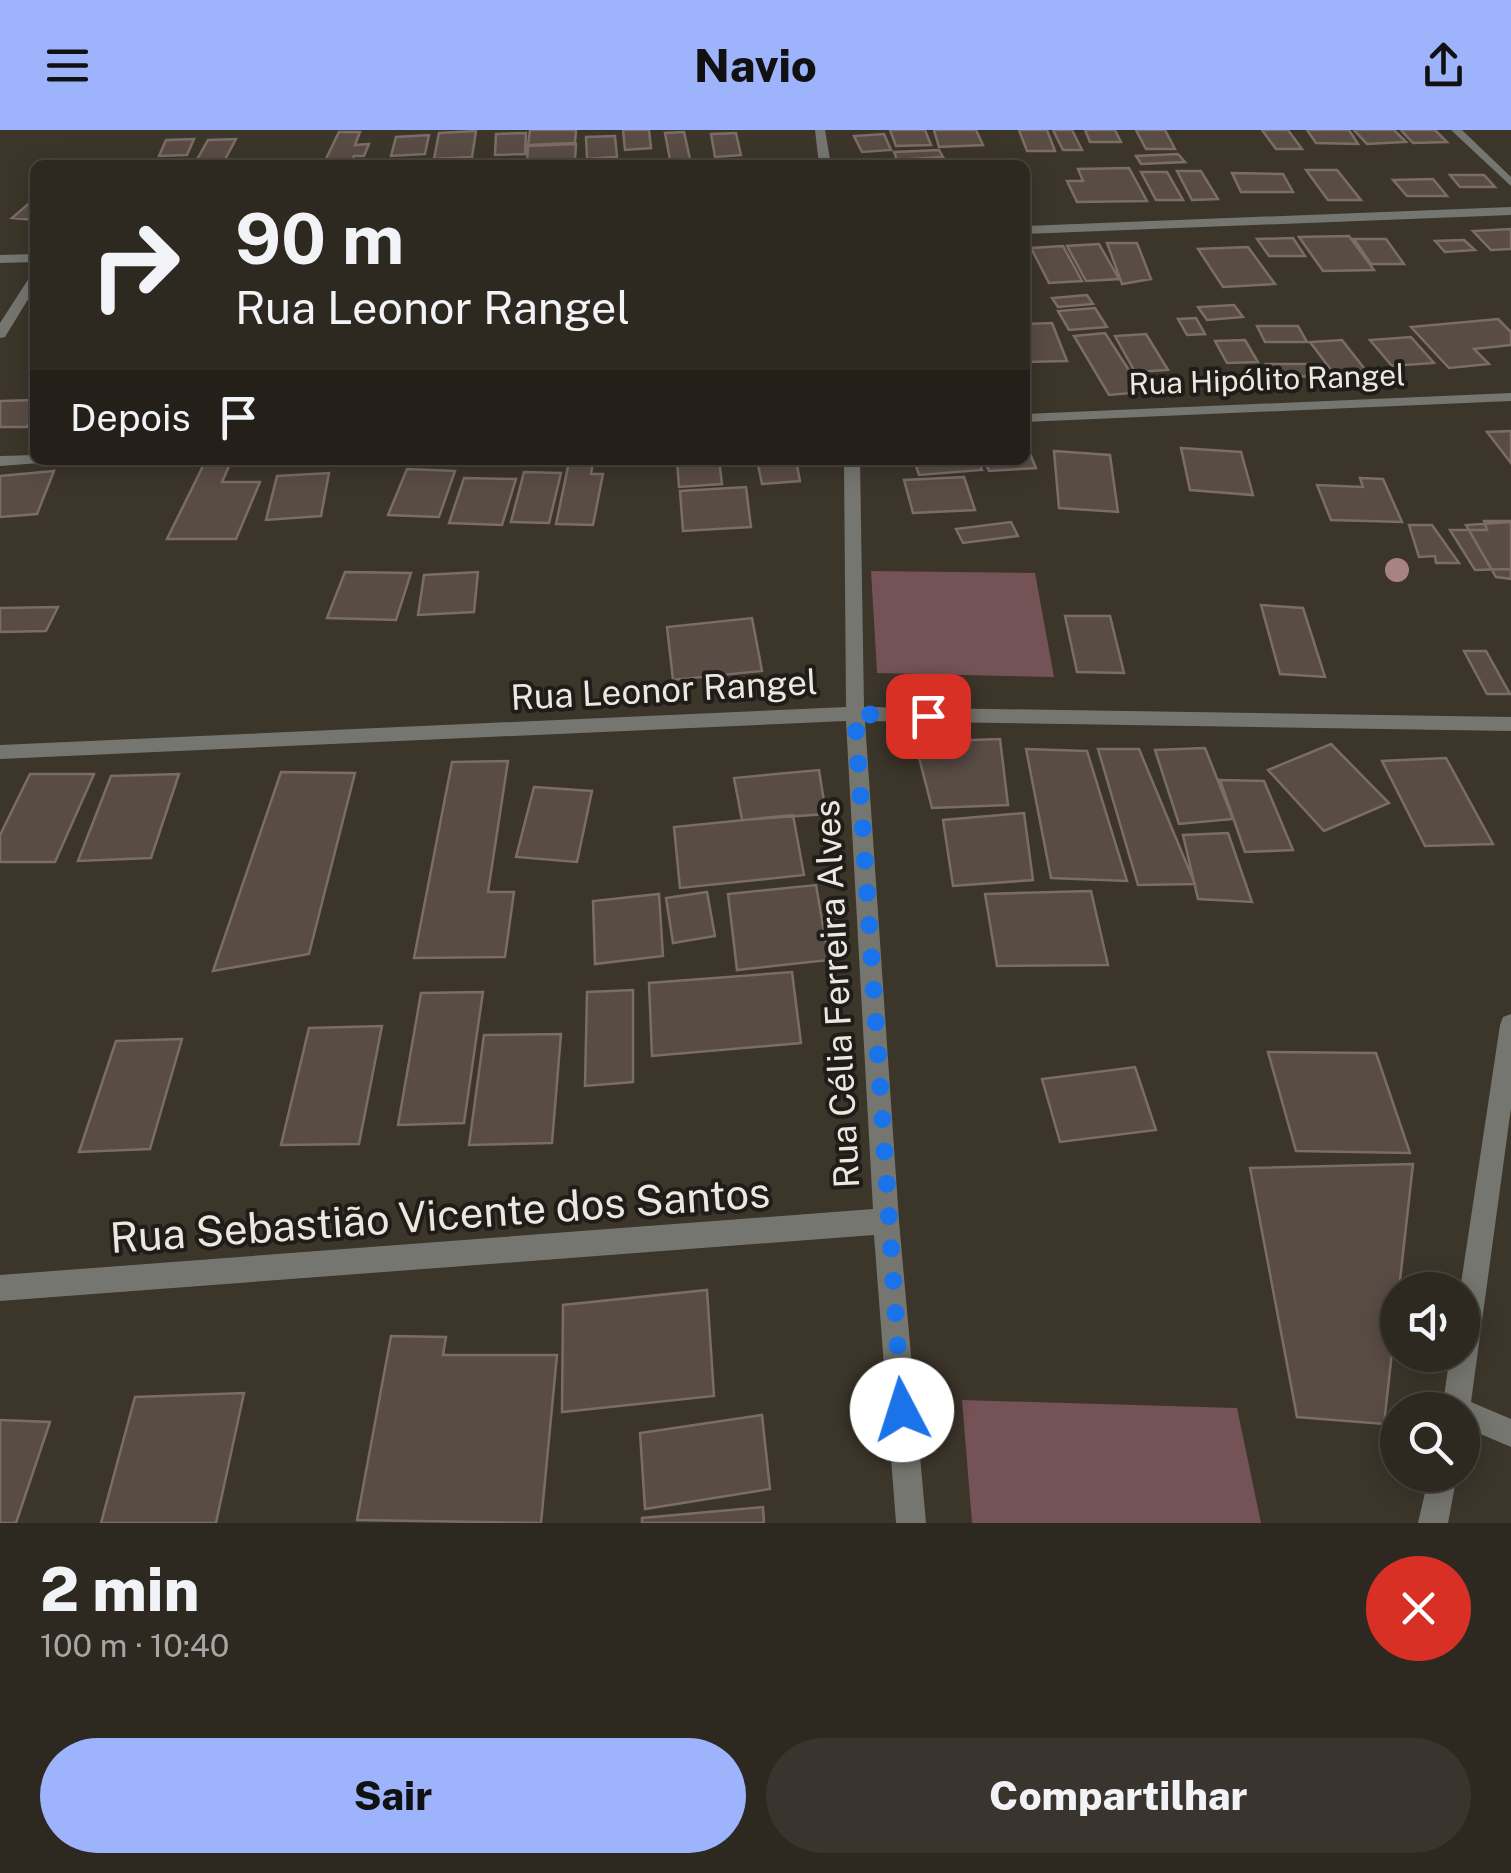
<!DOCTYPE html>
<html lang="pt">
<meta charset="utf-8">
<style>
:root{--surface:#2d2820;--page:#39342d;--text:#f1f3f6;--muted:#a7a6a5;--line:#48443e;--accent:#9db4fd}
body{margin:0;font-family:"Public Sans",sans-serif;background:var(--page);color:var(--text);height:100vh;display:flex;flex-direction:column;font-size:38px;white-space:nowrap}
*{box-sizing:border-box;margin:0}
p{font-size:32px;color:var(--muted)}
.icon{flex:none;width:55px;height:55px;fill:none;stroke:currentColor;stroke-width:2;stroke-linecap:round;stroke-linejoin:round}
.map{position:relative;height:1393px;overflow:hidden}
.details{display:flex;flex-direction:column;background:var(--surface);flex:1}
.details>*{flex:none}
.top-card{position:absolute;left:30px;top:30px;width:1000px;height:305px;border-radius:15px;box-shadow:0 5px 25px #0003,0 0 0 2px var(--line);background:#2d2820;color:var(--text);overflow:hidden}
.tools{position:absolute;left:1380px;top:1142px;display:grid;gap:20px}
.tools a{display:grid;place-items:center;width:100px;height:100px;border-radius:50%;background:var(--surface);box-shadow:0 5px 25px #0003,0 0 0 2px var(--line);font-size:50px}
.pin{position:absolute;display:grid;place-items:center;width:85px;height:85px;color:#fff;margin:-42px;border-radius:20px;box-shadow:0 5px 15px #0006}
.me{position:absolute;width:110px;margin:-55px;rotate:355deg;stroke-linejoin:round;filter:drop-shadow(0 0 8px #0008)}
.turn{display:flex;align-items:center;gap:35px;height:210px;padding:0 40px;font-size:45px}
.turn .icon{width:130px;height:130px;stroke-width:2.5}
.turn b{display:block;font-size:70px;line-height:85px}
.then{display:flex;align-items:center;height:95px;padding:0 40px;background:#0003;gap:20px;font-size:38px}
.round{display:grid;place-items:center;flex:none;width:105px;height:105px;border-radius:52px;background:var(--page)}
.head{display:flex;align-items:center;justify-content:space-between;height:170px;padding:0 40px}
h1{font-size:60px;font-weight:800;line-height:75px}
.action{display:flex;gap:20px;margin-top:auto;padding:20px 40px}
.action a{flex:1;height:115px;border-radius:60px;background:var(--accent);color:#111;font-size:40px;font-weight:800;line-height:115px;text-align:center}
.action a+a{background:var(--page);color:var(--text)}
header{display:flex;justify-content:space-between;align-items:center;height:130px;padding:0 40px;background:var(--accent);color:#111;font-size:45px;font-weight:800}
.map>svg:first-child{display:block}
.green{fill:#745256}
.building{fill:#594c45;stroke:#7b6d66;stroke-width:2.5}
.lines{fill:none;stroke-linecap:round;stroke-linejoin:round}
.minor{fill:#767670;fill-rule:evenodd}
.tree{fill:#a78483}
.route{stroke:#1a73e8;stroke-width:18;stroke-dasharray:0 32.4}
.labels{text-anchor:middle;stroke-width:8;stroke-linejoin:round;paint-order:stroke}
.far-street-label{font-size:30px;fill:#ece8e1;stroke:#201d18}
.street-label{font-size:35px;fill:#ece8e1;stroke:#201d18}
.near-street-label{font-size:42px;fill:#ece8e1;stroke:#201d18}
</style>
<header><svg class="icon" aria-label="menu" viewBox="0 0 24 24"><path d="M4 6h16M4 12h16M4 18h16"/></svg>Navio<svg class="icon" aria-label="share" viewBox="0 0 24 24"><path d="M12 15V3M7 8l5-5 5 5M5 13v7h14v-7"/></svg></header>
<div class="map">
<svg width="1511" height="1393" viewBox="0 0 1511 1393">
<rect width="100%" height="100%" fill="#3c352a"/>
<path class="green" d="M871,441L1035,443L1054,547L877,543Z
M962,1270L1237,1278L1261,1393H972Z"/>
<path class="building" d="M530,0H576L575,13L528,15Z
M623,0H649L651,18L625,20Z
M890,0H925L931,15L896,16Z
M934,0H976L983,15L939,17Z
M1019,0H1047L1055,21H1027Z
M1053,0H1072L1082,20H1063Z
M1085,0H1115L1121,12H1090Z
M1136,0H1165L1175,19H1146Z
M1262,0H1288L1302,19H1276Z
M1307,0H1349L1358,14L1316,13Z
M1354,0H1394L1406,12L1367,14Z
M1401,0H1435L1447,12L1413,13Z
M476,1L472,27L434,29L439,3Z
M339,2H360L355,15L369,14L364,26H354L350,35H323Z
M684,2L690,29L670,30L665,3Z
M526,3L525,24L495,25L496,4Z
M736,3L741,25L715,27L711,4Z
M884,4L891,20L862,22L854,6Z
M429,5L425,24L391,26L396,7Z
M615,6L617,27L587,29L586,7Z
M194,9L187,25L159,26L166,10Z
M236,9L222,35H194L208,10Z
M576,14L575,30L527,32L528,16Z
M939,20L943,27L897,30L894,22Z
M1178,24L1185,32L1141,34L1136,26Z
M1129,38L1147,71L1077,72L1067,51H1083L1078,39Z
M1306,40H1337L1361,70H1328Z
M1177,41H1201L1218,69L1192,70Z
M1141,42H1167L1183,70H1156Z
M1232,43L1283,44L1293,62H1241Z
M1450,45H1484L1495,57H1460Z
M1433,49L1447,66H1407L1393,50Z
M34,69L35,90L12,88Z
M1511,99V119L1491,120L1473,101Z
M1349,106L1374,140L1323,141L1299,107Z
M1293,108L1305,126H1269L1257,109Z
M1354,109H1386L1404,134H1371Z
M1464,110L1475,120L1445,122L1435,111Z
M1107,113H1137L1151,149L1122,154Z
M1099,114L1119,149L1086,151L1067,116Z
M1063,116L1082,151L1049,153L1031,118Z
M1248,117L1275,154L1223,157L1198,119Z
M1087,165L1093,174L1058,177L1052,168Z
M1234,175L1243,187L1207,190L1198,177Z
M1095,178L1107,197L1069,200L1058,181Z
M1196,188L1205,204L1187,205L1178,189Z
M1498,189L1511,202V215L1474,219L1489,234L1449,238L1411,197Z
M1052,193L1067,231L1025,232V194Z
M1257,196H1298L1307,212H1265Z
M1105,203L1143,262L1109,265L1074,206Z
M1146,204L1168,240L1135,242L1115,206Z
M1411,207L1434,233L1392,236L1370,210Z
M1245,210L1258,232L1227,233L1215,211Z
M1342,210L1367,242L1353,243L1359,252L1341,253L1310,212Z
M1266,234H1319L1327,246L1273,247Z
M35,270V283L27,297H0V271Z
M1511,301V333L1487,302Z
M1025,312L1036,338L989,341L984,330H1025Z
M1181,318L1241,322L1253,365L1190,360Z
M1054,321L1110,325L1118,382L1059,378Z
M677,330H719L722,354L679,357Z
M757,330H796L800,351L762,354Z
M914,330H978L982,340L919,345Z
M569,332H593L591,344H603L593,395L556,394Z
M204,334H230L222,352H260L236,409H167Z
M407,339L455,341L439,387L388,385Z
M54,341L37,384L0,387V346Z
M524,342L561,343L549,393L511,392Z
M329,343L321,386L266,390L277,346Z
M964,347L975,380L913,383L904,350Z
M464,348L516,349L502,395L449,393Z
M1360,348L1383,349L1402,392L1331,390L1317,355L1363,357Z
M746,357L751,397L683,401L680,361Z
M1484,391H1511V439L1475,440L1450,400H1487Z
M1011,392L1018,406L963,413L956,399Z
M1511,392V449L1496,447L1466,395Z
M1409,395H1432L1459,433H1436L1435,426L1419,427Z
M345,442L411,443L396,490L327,488Z
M478,442L474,482L418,485L424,445Z
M1261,475L1303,478L1325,547L1280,544Z
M58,477L46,501L0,502V478Z
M1065,486H1110L1124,543L1077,542Z
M752,488L762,541L673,550L667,497Z
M1464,521H1486L1510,564H1487Z
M1000,609L1008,675L932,678L915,612Z
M1331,614L1389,673L1324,701L1268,640Z
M1205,618L1233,689L1179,694L1155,620Z
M1026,619L1087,621L1127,751L1051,748Z
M1098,619H1139L1195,754L1138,755Z
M1446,628L1493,714L1425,716L1382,631Z
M508,631L488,762H514L505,827L414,828L452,632Z
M819,640L826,684L742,690L734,648Z
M281,642L355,643L309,824L213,841Z
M30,644H94L55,732H0V705Z
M179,644L151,728L78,731L111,646Z
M1220,650L1264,651L1293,720L1245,722Z
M534,657L592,661L577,732L516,727Z
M1024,683L1033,750L953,756L943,690Z
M793,685L804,745L680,758L674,697Z
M1228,703L1252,772L1198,769L1183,705Z
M816,755L829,830L737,840L728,764Z
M1091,761L1108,835L997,836L985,764Z
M707,762L715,806L673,813L666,768Z
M659,764L663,826L595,834L593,771Z
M792,842L801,913L652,926L649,853Z
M633,860V952L585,956L587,862Z
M483,862L464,993L398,995L421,863Z
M382,896L359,1014L281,1015L309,898Z
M561,904L552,1013L469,1015L484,905Z
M182,909L150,1019L79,1022L116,911Z
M1268,922L1376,923L1410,1023L1296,1021Z
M1135,937L1156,1000L1060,1012L1042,949Z
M1413,1034L1384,1294L1297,1287L1250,1038Z
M707,1160L714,1266L562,1282L563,1175Z
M391,1206L446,1207L443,1225H557L541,1393L357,1390Z
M244,1263L216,1393H101L135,1267Z
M762,1285L770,1359L645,1379L640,1303Z
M0,1290L50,1292L16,1393H0Z
M763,1377L764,1393H642V1388Z"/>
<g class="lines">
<path class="minor" d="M815,0H825L831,35H819Z
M1451,0H1462L1511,47V56Z
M1511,77V85L1025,104V96Z
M35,124V132L0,133V125Z
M35,144V158L5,207L0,208V193L31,145Z
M1511,263V271L1025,292V284Z
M35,325V330H43L40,333L0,336V326Z
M844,330H860L864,577L1511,587V601L865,591L899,1091L926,1393H896L874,1105L0,1171V1145L873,1079L846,591L0,629V615L846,577Z
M1511,884V978L1471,1272L1511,1289V1317L1462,1296V1280H1442L1450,1225H1462L1460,1160L1500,895L1503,887Z
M1429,1345H1457L1448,1393H1418Z"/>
</g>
<circle class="tree" cx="1397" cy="440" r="12"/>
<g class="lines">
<path class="route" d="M902,1280L855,584L928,586"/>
</g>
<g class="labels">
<g class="far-street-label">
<text transform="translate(1267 250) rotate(-2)" y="10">Rua Hipólito Rangel</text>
</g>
<g class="street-label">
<text transform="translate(664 560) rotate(-3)" y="12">Rua Leonor Rangel</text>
<text transform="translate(837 864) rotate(-93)" y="12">Rua Célia Ferreira Alves</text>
</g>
<g class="near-street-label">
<text transform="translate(440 1085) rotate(-4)" y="15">Rua Sebastião Vicente dos Santos</text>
</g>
</g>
</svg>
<div class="tools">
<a><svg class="icon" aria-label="sound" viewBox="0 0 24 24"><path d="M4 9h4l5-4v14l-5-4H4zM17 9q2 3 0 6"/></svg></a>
<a><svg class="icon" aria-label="search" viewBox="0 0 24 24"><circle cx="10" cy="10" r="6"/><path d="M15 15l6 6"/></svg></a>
</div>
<div class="pin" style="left:928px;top:586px;background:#d93025"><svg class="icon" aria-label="arrive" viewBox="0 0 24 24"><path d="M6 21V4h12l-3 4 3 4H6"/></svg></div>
<svg class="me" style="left:902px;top:1280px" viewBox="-20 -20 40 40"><circle r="19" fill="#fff"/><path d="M0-13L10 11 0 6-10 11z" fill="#1a73e8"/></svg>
<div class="top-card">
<div class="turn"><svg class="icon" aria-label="right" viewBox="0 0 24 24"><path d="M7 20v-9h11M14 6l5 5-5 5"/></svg><div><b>90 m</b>Rua Leonor Rangel</div></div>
<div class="then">Depois<svg class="icon" aria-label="arrive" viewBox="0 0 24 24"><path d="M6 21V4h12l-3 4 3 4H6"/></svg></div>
</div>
</div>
<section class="details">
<div class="head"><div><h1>2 min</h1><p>100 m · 10:40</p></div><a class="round" style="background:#d93025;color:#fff"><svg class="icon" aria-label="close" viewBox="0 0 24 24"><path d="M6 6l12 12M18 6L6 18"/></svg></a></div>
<div class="action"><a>Sair</a><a>Compartilhar</a></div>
</section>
